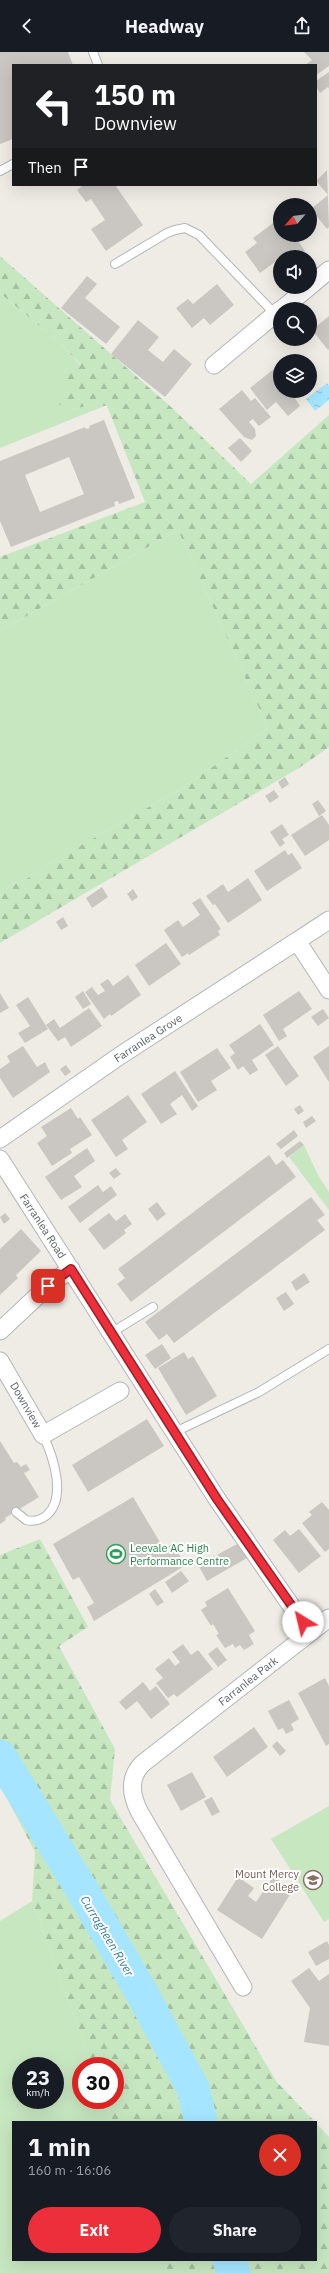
<!DOCTYPE html>
<meta charset="utf-8">
<style>
:root{--surface:#171b24;--page:#20242c;--text:#f1f3f6;--muted:#9ea1a6;--accent:#ec2f3b}
body{margin:0;font-family:"IBM Plex Sans",sans-serif;background:var(--page);color:var(--text);height:100vh;display:flex;flex-direction:column;font-size:15px;white-space:nowrap}
*{box-sizing:border-box;margin:0}
p{font-size:13px;color:var(--muted)}
.icon{flex:none;width:22px;height:22px;fill:none;stroke:currentColor;stroke-width:2;stroke-linecap:round;stroke-linejoin:round}
.map{position:relative;flex:1;overflow:hidden}
.drawer{position:absolute;left:12px;top:2069px;width:305px;height:140px;display:flex;flex-direction:column;background:var(--surface);border-radius:0px;box-shadow:0 4px 16px #0002}
.drawer>*{flex:none}
.top-card{position:absolute;left:12px;top:12px;width:305px;height:122px;border-radius:0px;box-shadow:0 4px 16px #0002;background:#202124;color:#fff;overflow:hidden}
.needle{width:26px;rotate:242deg}
.controls{position:absolute;left:273px;top:146px;display:grid;gap:8px}
.controls a{display:grid;place-items:center;width:44px;height:44px;border-radius:50%;background:var(--surface);box-shadow:0 4px 16px #0002;font-size:20px}
.speed{position:absolute;left:12px;top:2005px;display:flex;gap:8px;font-size:20px;font-weight:700;text-align:center}
.speed>*{display:grid;place-content:center;width:52px;height:52px;border-radius:50%;background:var(--surface);box-shadow:0 4px 16px #0002;line-height:1}
.speed small{font-size:10px;font-weight:400}
.speed .limit{border:6px solid #d22;background:#fff;color:#111}
.pin{position:absolute;display:grid;place-items:center;width:34px;height:34px;color:#fff;margin:-17px;border-radius:8px;box-shadow:0 2px 6px #0006}
.me{position:absolute;width:44px;margin:-22px;rotate:324deg;stroke-linejoin:round;filter:drop-shadow(0 0 3px #0008)}
.turn{display:flex;align-items:center;gap:14px;height:84px;padding:0 16px;font-size:18px}
.turn .icon{width:52px;height:52px;stroke-width:2.5}
.turn b{display:block;font-size:28px;line-height:34px}
.then{display:flex;align-items:center;height:38px;padding:0 16px;background:#0003;gap:8px;font-size:15px}
.round{display:grid;place-items:center;flex:none;width:42px;height:42px;border-radius:21px;background:var(--page)}
.summary{display:flex;align-items:center;justify-content:space-between;height:68px;padding:0 16px}
h1{font-size:24px;font-weight:700;line-height:30px}
.action{display:flex;gap:8px;margin-top:auto;padding:8px 16px}
.action a{flex:1;height:46px;border-radius:24px;background:var(--accent);color:#fff;font-size:16px;font-weight:700;line-height:46px;text-align:center}
.action a+a{background:var(--page);color:var(--text)}
header{display:flex;justify-content:space-between;align-items:center;height:52px;padding:0 16px;background:var(--surface);font-size:18px;font-weight:700}
.map>svg:first-child{display:block}
.grass{fill:#c7e7c1;fill-rule:evenodd}
.forest{fill:url(#forest-firs)}
.water{fill:url(#water-ripples)}
.lines{fill:none;stroke-linecap:round;stroke-linejoin:round}
.river{stroke:#a5e5ff;stroke-width:33}
.building{fill:#cac7c2;fill-rule:evenodd}
.service-casing{stroke:#b2b6ba;stroke-width:10}
.minor-casing{stroke:#b2b6ba;stroke-width:19}
.service{stroke:#fff;stroke-width:8}
.minor{stroke:#fff;stroke-width:17}
.route-casing{stroke:#991f26;stroke-width:10}
.route{stroke:#ec2f3b;stroke-width:7}
.labels{text-anchor:middle;stroke-width:4;stroke-linejoin:round;paint-order:stroke}
.street-label{font-size:11px;fill:#5d6266;stroke:#fff}
.leisure-label{font-size:11px;fill:#27864d;stroke:#fff;text-anchor:start}
.education-label{font-size:11px;fill:#785e54;stroke:#fff;text-anchor:end}
.water-label{font-size:12px;font-style:italic;fill:#3b7ba1;stroke:#fff}
</style>
<header><svg class="icon" aria-label="back" viewBox="0 0 24 24"><path d="M15 5l-7 7 7 7"/></svg>Headway<svg class="icon" aria-label="share" viewBox="0 0 24 24"><path d="M12 15V3M7 8l5-5 5 5M5 13v7h14v-7"/></svg></header>
<div class="map">
<svg width="329" height="2221" viewBox="0 0 329 2221">
<defs>
<pattern id="forest-firs" width="22" height="20" patternUnits="userSpaceOnUse"><rect width="22" height="20" fill="#c7e7c1"/><path d="M5 1l3.5 6h-7zM16 11l3.5 6h-7z" fill="#a5bfa1"/></pattern>
<pattern id="water-ripples" width="26" height="14" patternUnits="userSpaceOnUse"><rect width="26" height="14" fill="#a5e5ff"/><path d="M2 4q2-2 4 0t4 0M15 11q2-2 4 0t4 0" fill="none" stroke="#8abdd2"/></pattern>
</defs>
<rect width="100%" height="100%" fill="#efece5"/>
<path class="grass" d="M0,241L60,291L81,314L72,357L93,353H107L0,396Z
M178,478L268,676L181,737L55,808L28,826L0,838V579Z
M304,1093L318,1123L329,1140V1158L289,1105Z
M329,1754V1867L324,1870L271,1787Z
M32,1849L92,2014H81V2048H105L113,2070H13V2208H163L168,2221H0V1869ZM21,2014H55V2048H21Z"/>
<path class="forest" d="M0,204L171,355L251,432L329,363V695L299,716L0,891V838L28,826L55,808L181,737L268,676L178,478L0,579V505L145,450L107,354L93,353L72,357L58,352L65,338L69,318L81,313L60,291L0,241Z
M40,1487L88,1575L59,1594L115,1697L110,1748L276,2029L315,2070H113L105,2048H115V2014H92L32,1849L35,1800L0,1733V1503Z
M316,2071L329,2085V2221H168L163,2208H316Z"/>
<path class="water" d="M327,331L329,334V348L315,359L306,347Z"/>
<g class="lines">
<path class="river" d="M0,1704L82,1838L140,1938L193,2036L201,2070
M229,2208L234,2221"/>
</g>
<path class="building" d="M0,0H68L73,13H13V87L0,92Z
M304,0H329V14L316,23V13H305L312,8Z
M329,20V37L328,35L320,41L316,34V29Z
M327,118L329,175L327,177L311,157L328,143L316,129Z
M83,133H115L143,173L106,199L91,177L105,168L91,147L86,150L77,138Z
M280,166V183H297L295,185L305,199L296,205H280V215L275,210L260,221L245,200L257,191L253,186Z
M87,224L97,232L85,246L120,275L106,292L61,256Z
M217,232L234,253L210,273L204,266L192,276L176,256L188,247L193,252Z
M329,264V297L328,298L312,278Z
M138,268L159,285L148,298L163,310L174,297L192,312L165,345L111,302Z
M279,313L280,339H290L300,354L288,364L276,350L267,358L250,336Z
M242,338L251,349L255,346L271,365L259,374L253,367L249,370L255,377L256,384L252,388L244,385L219,357Z
M104,368L135,446L119,452L118,449L114,450L115,454L11,495L0,469V409L85,375L86,377L90,376L89,374ZM69,405L84,442L40,460L25,423Z
M240,386L252,399L241,410L228,396Z
M285,725L289,732L282,737L278,730Z
M274,738L279,745L270,751L265,744Z
M318,748L326,759L319,764L312,752Z
M322,763L329,773V788L305,804L291,783Z
M282,772L289,783L282,787L285,791L280,795L270,780Z
M285,798L288,803L292,801L302,816L267,839L254,819Z
M248,826L262,848L228,871L215,852L213,853L206,844L223,832L228,840Z
M102,835L108,845L92,856L86,846Z
M133,837L138,845L132,849L127,842Z
M200,846L221,877L218,879L220,883L189,903L188,901L182,905L164,878L178,868L183,875L200,863L192,851Z
M63,865L68,874L61,878L56,870Z
M166,891L181,912L149,934L135,913Z
M128,923L141,943L111,964L110,962L104,967L85,940L92,935L98,943L105,939L100,932L108,927L113,934Z
M83,939L91,952L83,957L75,945Z
M299,939L312,957L283,977L287,984L279,989L263,963Z
M0,941L9,956L0,961Z
M28,945L48,977L25,991L18,981L30,974L16,953Z
M89,956L102,974L71,995L65,985L58,989L46,973L54,967L60,976Z
M323,957L329,966L318,974L311,965Z
M260,972L274,993L252,1008L258,1018L250,1023L243,1014L238,1018L230,1005L235,1001L229,993Z
M23,994L37,1015L45,1010L50,1020L13,1046L0,1026V1017L10,1010L7,1004Z
M278,994L299,1024L286,1034L265,1003Z
M329,994V1030L313,1005Z
M217,996L231,1016L211,1029L217,1038L198,1050L180,1020Z
M66,1013L71,1020L65,1024L60,1017Z
M175,1019L198,1054L192,1059L182,1043L170,1052L177,1062L161,1072L141,1042Z
M128,1043L147,1070L122,1088L128,1097L116,1105L91,1068Z
M300,1053L304,1059L298,1063L294,1057Z
M71,1056L78,1067L80,1065L92,1083L70,1097L72,1101L52,1114L37,1091L47,1084L41,1075Z
M312,1064L316,1069L306,1076L303,1070Z
M294,1078L298,1084L281,1097L276,1092Z
M300,1089L304,1093L287,1106L284,1101Z
M87,1096L95,1109L74,1124L82,1135L61,1148L45,1125Z
M269,1103L276,1113L283,1108L296,1125L131,1250L117,1232L125,1226L118,1217Z
M116,1116L121,1122L114,1127L109,1121Z
M98,1133L103,1140L111,1134L117,1143L80,1171L68,1155Z
M311,1145L325,1163L317,1168L325,1178L174,1291L167,1282L159,1288L145,1270Z
M157,1150L166,1162L157,1169L148,1157Z
M5,1161L10,1167L4,1172L0,1165Z
M109,1161L116,1169L125,1162L132,1172L124,1178L126,1181L104,1198L88,1177Z
M21,1177L41,1199L16,1223L18,1226L0,1243V1197Z
M304,1221L310,1230L296,1239L291,1230Z
M286,1240L294,1252L284,1259L276,1246Z
M162,1292L171,1306L155,1317L145,1303Z
M184,1300L188,1307L193,1304L217,1344L186,1363L158,1316Z
M147,1367L164,1394L88,1440L72,1413Z
M0,1389L14,1411L17,1410L21,1415L26,1412L30,1418L24,1421L39,1445L5,1466L6,1468L0,1472Z
M133,1445L164,1497L172,1492L186,1513L94,1569L87,1555L94,1551L79,1525L73,1528L53,1492Z
M322,1450L329,1458V1497L325,1500L302,1471L312,1463L309,1460Z
M299,1477L321,1504L299,1521L273,1488L285,1478L290,1484Z
M239,1491L247,1506L207,1529L198,1513Z
M181,1519L189,1529L172,1541L165,1530Z
M228,1536L255,1579L249,1583L254,1592L244,1598L240,1593L235,1596L233,1592L225,1596L216,1583L219,1582L213,1572L211,1574L201,1558L207,1554L205,1550Z
M155,1537L164,1550L157,1554L149,1542Z
M183,1592L191,1603L198,1598L213,1617L177,1645L174,1642L168,1646L156,1631L163,1626L155,1617L169,1606L175,1614L180,1610L172,1600Z
M217,1595L227,1608L218,1615L208,1602Z
M325,1626L329,1634V1692L326,1694L298,1641Z
M143,1630L150,1639L156,1634L170,1652L151,1667L137,1649L126,1658L119,1650Z
M289,1648L299,1667L291,1672L294,1678L286,1682L283,1676L278,1678L268,1659Z
M254,1675L268,1695L227,1725L213,1705Z
M277,1689L286,1699L280,1704L272,1694Z
M192,1720L206,1745L181,1759L167,1733Z
M212,1745L220,1760L212,1764L204,1749Z
M238,1825L254,1836L248,1844L256,1850L273,1825L290,1835L291,1841L262,1887L217,1858Z
M327,1889L329,1893V1907L316,1914L308,1900Z
M309,1916L319,1929L329,1922V1994L304,1990L310,1956L291,1929Z"/>
<g class="lines">
<g class="service-casing">
<path id="service" d="M93,0L98,13
M0,119L13,112
M115,212L167,181L175,178L185,176L199,183L275,262
M111,1281L153,1255
M175,1380L259,1340L329,1297
M16,1460L26,1468C34,1470 41,1468 47,1463C67,1445 53,1404 43,1383"/>
</g>
<g class="minor-casing">
<path id="minor" d="M310,234L329,218
M282,257L309,235
M214,313L280,258
M297,889L329,868
M0,1087L121,1003L297,889L329,938
M0,1107L217,1447L310,1581
M0,1279L48,1234L71,1217
M0,1309L43,1383L120,1339
M243,1935L140,1761C131,1744 128,1727 142,1712L329,1566"/>
</g>
<use href="#service" class="service"/>
<use href="#minor" class="minor"/>
</g>
<g class="lines">
<g class="route-casing">
<path id="route" d="M48,1234L71,1217L217,1447L303,1570"/>
</g>
<use href="#route" class="route"/>
</g>
<defs>
<g id="stadium-ring" transform="scale(1)"><circle r="9.5" fill="#fff" stroke="#2e9e5b" stroke-width="1.5"/><path d="M0-5a6.5 5 0 1 0 0 10a6.5 5 0 1 0 0-10ZM-3.5-1.8h7v3.6h-7Z" fill="#2e9e5b"/></g>
<g id="school-ring" transform="scale(1)"><circle r="9.5" fill="#fff" stroke="#8d6e63" stroke-width="1.5"/><path d="M0-5L7-2L0 1L-7-2ZM-4 1L0 2.5L4 1V4Q0 6-4 4Z" fill="#8d6e63"/></g>
</defs>
<g fill-rule="evenodd">
<use href="#stadium-ring" x="116" y="1502"/>
<use href="#school-ring" x="313" y="1828"/>
</g>
<g class="labels">
<g class="street-label">
<text transform="translate(148 986) rotate(-33)" y="4">Farranlea Grove</text>
<text transform="translate(43 1174) rotate(57)" y="4">Farranlea Road</text>
<text transform="translate(26 1353) rotate(60)" y="4">Downview</text>
<text transform="translate(248 1629) rotate(-38)" y="4">Farranlea Park</text>
</g>
<g class="leisure-label">
<text x="130" y="1500">Leevale AC High<tspan x="130" dy="13">Performance Centre</tspan></text>
</g>
<g class="education-label">
<text x="299" y="1826">Mount Mercy<tspan x="299" dy="13">College</tspan></text>
</g>
<g class="water-label">
<text transform="translate(107 1884) rotate(59)" y="4">Curragheen River</text>
</g>
</g>
</svg>
<div class="controls">
<a><svg class="needle" viewBox="-14 -14 28 28"><path d="M0-13l5 13h-10z" fill="#e53935"/><path d="M0 13l5-13h-10z" fill="#9ea1a6"/></svg></a>
<a><svg class="icon" aria-label="sound" viewBox="0 0 24 24"><path d="M4 9h4l5-4v14l-5-4H4zM17 9q2 3 0 6"/></svg></a>
<a><svg class="icon" aria-label="search" viewBox="0 0 24 24"><circle cx="10" cy="10" r="6"/><path d="M15 15l6 6"/></svg></a>
<a><svg class="icon" aria-label="layers" viewBox="0 0 24 24"><path d="M12 4l9 5-9 5-9-5zM3 14l9 5 9-5"/></svg></a>
</div>
<div class="speed"><div>23<small>km/h</small></div><div class="limit">30</div></div>
<div class="pin" style="left:48px;top:1234px;background:#d93025"><svg class="icon" aria-label="arrive" viewBox="0 0 24 24"><path d="M6 21V4h12l-3 4 3 4H6"/></svg></div>
<svg class="me" style="left:303px;top:1570px" viewBox="-20 -20 40 40"><circle r="19" fill="#fff"/><path d="M0-13L10 11 0 6-10 11z" fill="#ec2f3b"/></svg>
<div class="top-card">
<div class="turn"><svg class="icon" aria-label="left" viewBox="0 0 24 24"><path d="M17 20v-9H6M10 6l-5 5 5 5"/></svg><div><b>150 m</b>Downview</div></div>
<div class="then">Then<svg class="icon" aria-label="arrive" viewBox="0 0 24 24"><path d="M6 21V4h12l-3 4 3 4H6"/></svg></div>
</div>
<section class="drawer">
<div class="summary"><div><h1>1 min</h1><p>160 m · 16:06</p></div><a class="round" style="background:#d93025;color:#fff"><svg class="icon" aria-label="close" viewBox="0 0 24 24"><path d="M6 6l12 12M18 6L6 18"/></svg></a></div>
<div class="action"><a>Exit</a><a>Share</a></div>
</section>
</div>
